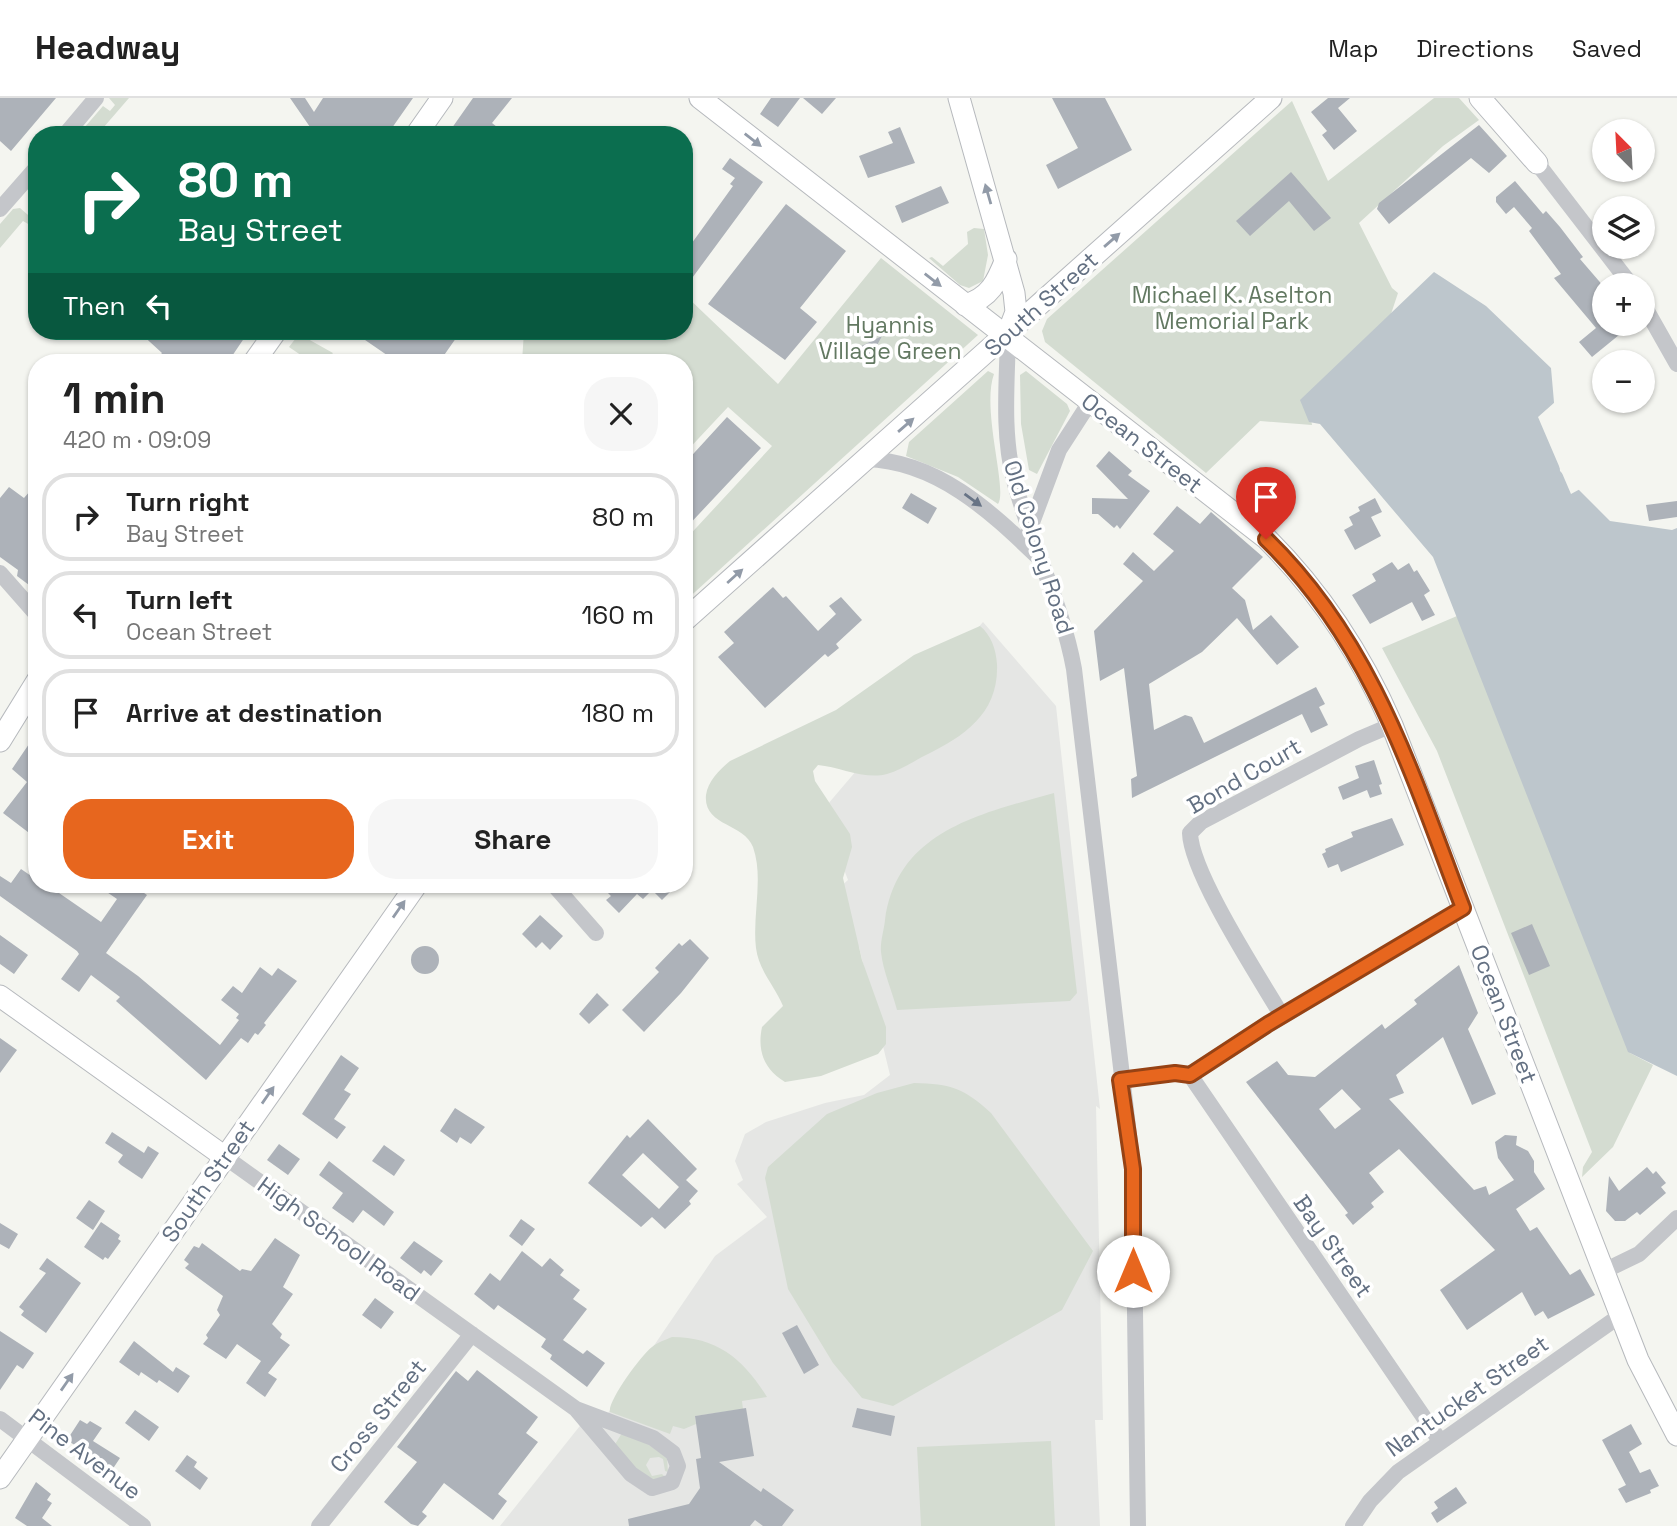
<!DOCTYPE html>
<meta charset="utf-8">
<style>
:root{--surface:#fff;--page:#f6f6f6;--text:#222;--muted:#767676;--line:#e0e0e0;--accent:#e7661e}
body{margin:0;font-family:"Space Grotesk",sans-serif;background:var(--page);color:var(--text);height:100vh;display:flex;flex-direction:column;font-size:26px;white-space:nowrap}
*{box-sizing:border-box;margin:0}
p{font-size:23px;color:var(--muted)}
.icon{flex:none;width:38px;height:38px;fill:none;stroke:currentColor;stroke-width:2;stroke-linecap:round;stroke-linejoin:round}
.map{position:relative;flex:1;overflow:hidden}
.panel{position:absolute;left:28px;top:256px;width:665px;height:539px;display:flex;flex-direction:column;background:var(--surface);border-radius:28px;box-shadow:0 2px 5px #0004}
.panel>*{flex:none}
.guide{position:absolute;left:28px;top:28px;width:665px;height:214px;border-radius:28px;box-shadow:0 2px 5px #0004;background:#0b6e4f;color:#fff;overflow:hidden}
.needle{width:46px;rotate:336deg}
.tools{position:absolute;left:1592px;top:21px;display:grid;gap:14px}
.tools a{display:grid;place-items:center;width:63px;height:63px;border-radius:50%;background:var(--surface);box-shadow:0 2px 5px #0004;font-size:35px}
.pin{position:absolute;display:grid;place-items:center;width:60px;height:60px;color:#fff;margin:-72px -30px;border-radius:50% 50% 50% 0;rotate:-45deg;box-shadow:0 0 7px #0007}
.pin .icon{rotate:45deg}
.me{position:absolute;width:77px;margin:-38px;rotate:0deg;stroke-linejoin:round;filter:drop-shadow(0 0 5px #0008)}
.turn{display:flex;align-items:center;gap:24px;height:147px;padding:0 35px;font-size:32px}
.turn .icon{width:91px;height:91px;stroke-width:2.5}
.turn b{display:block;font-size:49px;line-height:60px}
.then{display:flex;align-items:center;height:66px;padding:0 35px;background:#0003;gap:14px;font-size:26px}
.round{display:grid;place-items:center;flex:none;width:74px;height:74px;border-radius:28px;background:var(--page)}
.head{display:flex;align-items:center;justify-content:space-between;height:119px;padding:0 35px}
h1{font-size:42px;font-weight:700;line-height:52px}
.button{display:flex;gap:14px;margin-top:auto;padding:14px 35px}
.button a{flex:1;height:80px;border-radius:28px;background:var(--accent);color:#fff;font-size:28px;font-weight:700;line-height:80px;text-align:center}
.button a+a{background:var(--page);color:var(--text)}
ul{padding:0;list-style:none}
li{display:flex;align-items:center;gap:21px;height:88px;margin:0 14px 10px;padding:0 21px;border:4px solid var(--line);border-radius:28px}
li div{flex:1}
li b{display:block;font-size:26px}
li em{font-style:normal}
header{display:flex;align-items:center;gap:42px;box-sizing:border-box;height:98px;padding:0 35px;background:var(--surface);border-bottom:2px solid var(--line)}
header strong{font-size:33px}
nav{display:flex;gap:38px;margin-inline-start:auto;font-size:24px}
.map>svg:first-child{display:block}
.built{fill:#e5e6e4}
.green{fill:#d4dcd1}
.water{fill:#bdc6cc}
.pier{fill:#f4f5f0}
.building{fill:#adb2b9;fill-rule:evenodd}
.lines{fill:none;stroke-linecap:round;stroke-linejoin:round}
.major-casing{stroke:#b6b9bd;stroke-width:23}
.minor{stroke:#c4c6ca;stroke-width:16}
.major{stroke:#fff;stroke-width:21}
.oneway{fill:#929ba8}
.oneway2{fill:#687486}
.route-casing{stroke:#964214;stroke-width:18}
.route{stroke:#e7661e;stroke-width:12}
.labels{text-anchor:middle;stroke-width:7;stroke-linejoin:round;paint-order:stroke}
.park-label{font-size:23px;fill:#637962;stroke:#fff}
.street-label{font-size:23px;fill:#637082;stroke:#fff}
</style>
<header>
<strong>Headway</strong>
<nav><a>Map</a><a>Directions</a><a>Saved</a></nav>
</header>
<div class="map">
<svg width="1677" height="1428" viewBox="0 0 1677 1428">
<rect width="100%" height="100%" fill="#f4f5f0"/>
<path class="built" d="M983,524L1056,608L1100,1011L1096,1008L1103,1322H1095L1100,1428H500L587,1319L608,1315L715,1158L767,1119L737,1086L743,1082L735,1063L745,1036L766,1024L825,1005L864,997L890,977L859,849L825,803L848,782L822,713Z"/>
<path class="green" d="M109,0H129L97,37H78L103,8L110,13L115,7Z
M1434,0H1459L1479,22L1443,48L1359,125L1392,190L1398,195L1391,216L1307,297L1312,327L1260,323L1206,375L1045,244L1042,233L1047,221L1292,3L1328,83Z
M20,110L35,123V130L23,123L0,150V126L13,111Z
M974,130L984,131L988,157L983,183L969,190L960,187L929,160L932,159L943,168L968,146L967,134Z
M881,160L978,237L684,504V443L772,348L728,309L684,356V264H522L524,233H684V196L778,286Z
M299,236L333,255L326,264H311L289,249Z
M988,273L994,276C981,312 1008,392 998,406L958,379L906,358L909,344Z
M1026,273L1067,306L1070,313L1037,376L1029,372L1021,326L1020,277Z
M1457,518L1630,955L1653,967L1613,1049L1582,1079L1583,1069L1592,1054L1437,653L1382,550Z
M980,528C991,537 996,551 997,566C999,615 965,638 926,657C914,663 901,672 887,676C865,682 840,669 818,667L813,673L815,683L850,736L852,749L843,780L862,862L886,929V946L878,956L821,978L785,984C764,971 757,953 762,929L783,908C775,888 759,873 756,850C752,818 764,780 753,749C744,725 703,728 706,697C708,683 720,671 730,663L836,612L914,557Z
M1054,695L1077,895L1070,903L897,912C892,893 883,873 881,854C880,844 884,832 885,822C897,733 980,716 1054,695Z
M914,985C951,986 964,990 991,1015L1093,1153L1062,1212L893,1308L862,1300L833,1265L788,1191L765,1080L768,1069L827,1016L877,995Z
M672,1239C718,1239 744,1262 767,1299L742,1303L743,1311L695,1318L696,1326L684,1331L673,1328L670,1336L610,1314C607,1304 641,1257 652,1249C658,1244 665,1242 672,1239Z
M622,1335L648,1346L667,1360L668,1374L665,1373L663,1361L659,1359L650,1360L646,1367L652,1378L662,1376L665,1379L654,1382L634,1369L614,1348Z
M1051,1343L1055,1428H921L917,1349Z"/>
<path class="water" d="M1434,174L1486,208L1551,270L1560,373L1610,423L1672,432L1677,430V978L1628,954L1433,459L1320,326L1309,324L1300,302Z"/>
<path class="pier" d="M1555,304L1560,315L1563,371L1582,390L1571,396L1538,319Z"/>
<path class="building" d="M0,0H56L11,53L0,43Z
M290,0H305L314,14L323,0H413L387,37H301L310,29Z
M473,0H512L492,25L497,29L491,37H447Z
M771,0H800L778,29L760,16Z
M803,0H836L822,16Z
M1052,0H1105L1132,52L1058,91L1046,67L1078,50Z
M1328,0H1350L1338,10L1357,33L1334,52L1322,37L1327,33L1311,14Z
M1479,27L1507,58L1489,75L1471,60L1389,126L1377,111L1379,105Z
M900,29L915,65L868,80L859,58L893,45L888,34Z
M730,60L763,84L684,191V156L733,88L730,86L735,80L722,71Z
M1291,74L1331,120L1314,133L1289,103L1250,138L1236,123Z
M1515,83L1543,116L1546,113L1560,129L1583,159L1580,161L1605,190V226H1610L1619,237L1592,259L1579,244L1596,230L1554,180L1561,176L1529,133L1532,130L1514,109L1506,116L1496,104V99Z
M941,88L949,105L902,125L895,108Z
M786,106L846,153L800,210L817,224L785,262L708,206Z
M138,233H249L228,264H155L162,255Z
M352,233H461L440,263L432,257L427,264H397Z
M882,238L868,264L849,254Z
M727,319L761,350L684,432V366Z
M1109,353L1132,373L1128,377L1150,393L1120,431L1117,427L1114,430L1098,416H1092V400L1128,401L1096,368Z
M37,385V493L17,478L18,472L0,459V400L9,389L24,400Z
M911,395L937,410L928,426L902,410Z
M1375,400L1382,414L1371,419L1381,438L1355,452L1344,432L1353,427L1349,419L1360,413L1358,409Z
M1677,403V419L1649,423L1646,407Z
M1177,408L1200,426L1211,414L1263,459L1232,490L1245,502L1253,532L1271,517L1299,549L1277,567L1237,520L1202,554L1149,586L1154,632L1185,617L1192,619L1204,645L1316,589L1325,606L1319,609L1328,627L1311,635L1302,616L1132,700L1131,681L1137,678L1124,570L1100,583L1094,533L1143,483L1123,466L1133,454L1154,473L1174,453L1153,436Z
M1392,464L1398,472L1409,465L1414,474L1417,472L1430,493L1424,497L1435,517L1422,523L1412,504L1370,526L1352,497L1376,483L1372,476Z
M773,489L783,500L786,498L818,533L836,516L829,508L841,499L862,522L836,546L839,550L828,559L825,556L765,610L718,559L734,545L724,534Z
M29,646L37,652V741L3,715L27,684L12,671Z
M1374,662L1382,686L1379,687L1382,696L1370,700L1367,692L1343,702L1338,689L1359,680L1355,668Z
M1392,720L1404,747L1341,774L1338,766L1328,770L1322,756L1326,754L1325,751L1353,739L1351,734Z
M21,771L37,782V786H46L101,824L117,801L95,786H131L147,797L106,855L138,878L220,947L239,922L236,920L239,916L221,902L233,888L242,895L260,869L272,878L278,870L297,883L264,925L266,927L258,937L255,935L248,945L241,940L206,982L116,903L120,899L91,877L79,894L61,881L79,856L77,853L0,798V778L11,785Z
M612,786H678L662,802L652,792L643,801L637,796L619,815L606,802L611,798L606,793Z
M540,817L563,838L550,852L542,844L536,850L522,836Z
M1532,826L1550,868L1529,877L1511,835Z
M0,837L28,857L14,876L0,866Z
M690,841L709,860L681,895L644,934L622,912L659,874L655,870L679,845L682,848Z
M411 862a14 14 0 1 1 28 0a14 14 0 1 1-28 0Z
M1459,867L1478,915L1468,931L1496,996L1472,1007L1443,939L1396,977L1404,995L1389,1001L1474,1092L1486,1088L1489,1097L1514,1082L1498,1060L1495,1044L1505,1037L1517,1038L1516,1047L1528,1053L1534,1063V1074L1545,1091L1516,1111L1530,1133L1537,1129L1570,1177L1580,1171L1595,1197L1548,1221L1543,1213L1535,1218L1522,1194L1467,1232L1440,1192L1495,1152L1399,1051L1369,1075L1384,1094L1371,1105L1374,1109L1353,1127L1345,1117L1348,1115L1246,984L1277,963L1288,977L1315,979L1382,926L1385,931L1417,906L1414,902ZM1342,991L1361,1011L1335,1031L1319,1011Z
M597,895L609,907L589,926L579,916Z
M0,940L17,952L0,975Z
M341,957L359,970L344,992L351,996L334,1021L346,1029L337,1041L302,1016Z
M455,1010L485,1029L471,1046L460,1039L457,1045L440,1033Z
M648,1021L697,1071L686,1082L698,1093L689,1103L691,1106L665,1131L652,1119L641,1129L588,1085L627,1037L630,1040ZM643,1055L679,1089L659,1111L622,1077Z
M112,1034L144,1055L148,1048L159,1055L142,1081L121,1067L118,1064L123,1057L105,1045Z
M279,1046L300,1061L288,1077L267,1062Z
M384,1047L405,1062L394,1078L372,1063Z
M329,1063L394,1114L384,1128L363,1112L353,1125L332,1110L343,1095L319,1077Z
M1647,1069L1653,1076L1656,1073L1666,1085L1661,1089L1666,1095L1640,1117L1637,1114L1625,1123H1615L1606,1113L1609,1078L1619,1093Z
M89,1102L105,1113L93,1132L76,1120Z
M521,1121L535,1131L522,1148L509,1138Z
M101,1124L120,1137L118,1141L121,1143L108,1161L105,1159L103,1162L84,1149Z
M0,1125L18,1136L9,1151L0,1146Z
M275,1140L300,1157L283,1189L293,1196L272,1226L282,1236L280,1240L290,1247L268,1275L277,1281L265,1299L246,1285L261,1263L237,1246L226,1261L203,1246L208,1240L206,1237L220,1217L217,1212L223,1198L185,1170L189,1166L184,1162L194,1148L199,1150L202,1145L240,1173L242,1171L251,1173Z
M414,1143L443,1163L431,1178L424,1172L421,1176L400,1160Z
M522,1153L542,1169L550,1160L564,1172L560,1177L580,1192L573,1201L587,1211L563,1242L583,1256L587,1252L605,1265L587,1289L550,1261L552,1257L541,1249L546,1241L498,1207L494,1212L474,1196L490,1175L500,1183Z
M47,1160L81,1185L46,1235L21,1217L24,1213L19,1209L46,1175L39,1171Z
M375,1200L394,1214L381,1231L362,1217Z
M797,1227L819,1267L804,1276L782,1235Z
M0,1233L34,1255L23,1271L17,1267L0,1292Z
M134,1243L173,1274L176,1269L190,1278L178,1295L159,1282L157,1285L141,1274L139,1278L119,1264Z
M477,1272L538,1319L526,1335L538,1344L498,1396L507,1403L493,1422L444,1385L422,1414L427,1418L418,1428L411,1426L384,1404L417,1364L397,1349L456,1273L468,1283Z
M746,1310L754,1358L719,1364L761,1394L763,1390L794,1412L782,1428H763L755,1422L750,1428H629L628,1421L689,1406L700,1390L696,1361L701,1360L695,1318Z
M857,1310L895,1318L891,1338L852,1329Z
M135,1312L159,1329L149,1343L125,1325Z
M80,1322L87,1326L90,1323L102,1330L93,1343L120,1360L112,1372L67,1342Z
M1631,1326L1642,1346L1629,1354L1640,1375L1650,1371L1659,1388L1650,1392L1651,1395L1626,1405L1618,1391L1626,1387L1602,1342Z
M187,1357L197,1364L194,1369L208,1380L200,1392L175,1373Z
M36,1384L51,1396L47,1402L52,1405L42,1420L52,1428H27L15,1420Z
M1456,1389L1467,1405L1437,1425L1431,1415L1438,1410L1434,1404Z"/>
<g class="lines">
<g class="major-casing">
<path id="major" d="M700,0L1267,441C1322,496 1361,556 1392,627L1638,1262L1677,1337
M959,0L1014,195L1016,214L1008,235
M1480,0L1537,65
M416,37L442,0
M965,207C990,200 997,184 1006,161
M254,264L276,233
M684,523L1271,0
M0,643L37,583
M0,898L225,1059
M0,1380L417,786"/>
</g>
<path class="minor" d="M65,37L96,0
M1537,65L1631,187
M0,111L37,69
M1643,206L1677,266
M1008,237C1007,285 1002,335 1014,382C1031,447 1062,505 1074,571L1133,1071L1138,1428
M866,361C937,363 990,413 1038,459
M1030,430L1059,352L1090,304
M0,475L37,517
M553,786L596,835
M1282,918C1259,879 1191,775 1190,735L1201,724L1359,641L1392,627
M1190,977L1440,1343
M1120,982L1175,975L1190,977L1268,927L1463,810
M225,1059L576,1311L653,1340L673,1355L678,1368L672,1384L652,1390L631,1376L576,1311
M1604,1173L1639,1156L1677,1120
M0,1321L143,1428
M319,1428L472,1236
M1353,1428L1370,1403L1398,1374L1621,1217"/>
<use href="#major" class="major"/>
</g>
<defs><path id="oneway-solid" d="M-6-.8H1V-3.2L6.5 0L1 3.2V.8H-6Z" transform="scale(1.75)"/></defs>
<g class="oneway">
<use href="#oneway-solid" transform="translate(753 42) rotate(38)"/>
<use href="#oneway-solid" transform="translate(988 96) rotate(-106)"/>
<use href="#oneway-solid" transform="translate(1112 142) rotate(-41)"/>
<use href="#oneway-solid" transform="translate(933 182) rotate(38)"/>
<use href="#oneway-solid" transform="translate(906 327) rotate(-41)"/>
<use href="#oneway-solid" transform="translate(735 478) rotate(-42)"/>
<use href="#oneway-solid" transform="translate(399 811) rotate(-55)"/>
<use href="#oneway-solid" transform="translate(268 997) rotate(-55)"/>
<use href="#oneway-solid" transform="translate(67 1284) rotate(-55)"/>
</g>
<use class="oneway2" href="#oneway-solid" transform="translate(973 402) rotate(36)"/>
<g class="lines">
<g class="route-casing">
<path id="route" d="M1133,1173V1071L1120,982L1175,975L1190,977L1268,926L1463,810C1412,676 1372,544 1266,441"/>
</g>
<use href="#route" class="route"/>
</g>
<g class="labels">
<g class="park-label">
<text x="1232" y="205">Michael K. Aselton<tspan x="1232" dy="26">Memorial Park</tspan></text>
<text x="890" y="235">Hyannis<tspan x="890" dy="26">Village Green</tspan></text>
</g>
<g class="street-label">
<text transform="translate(1041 206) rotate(-42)" y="8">South Street</text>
<text transform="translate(1142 345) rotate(38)" y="8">Ocean Street</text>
<text transform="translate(1039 449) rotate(72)" y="8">Old Colony Road</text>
<text transform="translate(1244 678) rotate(-30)" y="8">Bond Court</text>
<text transform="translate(1504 916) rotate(69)" y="8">Ocean Street</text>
<text transform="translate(208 1083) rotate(-55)" y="8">South Street</text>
<text transform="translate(339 1141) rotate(36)" y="8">High School Road</text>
<text transform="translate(1333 1148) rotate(55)" y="8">Bay Street</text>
<text transform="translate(1467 1298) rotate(-35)" y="8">Nantucket Street</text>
<text transform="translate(378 1318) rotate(-51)" y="8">Cross Street</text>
<text transform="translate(85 1356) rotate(37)" y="8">Pine Avenue</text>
</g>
</g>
</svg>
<div class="tools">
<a><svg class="needle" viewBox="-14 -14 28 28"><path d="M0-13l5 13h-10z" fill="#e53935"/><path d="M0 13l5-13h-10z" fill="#767676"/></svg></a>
<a><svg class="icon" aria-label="layers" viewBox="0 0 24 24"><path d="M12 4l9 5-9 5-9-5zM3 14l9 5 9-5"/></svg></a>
<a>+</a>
<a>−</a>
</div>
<div class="pin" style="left:1266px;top:441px;background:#d93025"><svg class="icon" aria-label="arrive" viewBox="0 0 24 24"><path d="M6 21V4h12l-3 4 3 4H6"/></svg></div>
<svg class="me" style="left:1133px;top:1173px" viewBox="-20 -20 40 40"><circle r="19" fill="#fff"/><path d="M0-13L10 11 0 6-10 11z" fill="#e7661e"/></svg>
<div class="guide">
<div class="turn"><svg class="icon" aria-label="right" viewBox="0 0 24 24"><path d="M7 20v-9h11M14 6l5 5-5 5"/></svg><div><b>80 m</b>Bay Street</div></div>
<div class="then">Then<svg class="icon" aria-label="left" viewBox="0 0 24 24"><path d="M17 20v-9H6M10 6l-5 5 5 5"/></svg></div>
</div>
<section class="panel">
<div class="head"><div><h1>1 min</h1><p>420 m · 09:09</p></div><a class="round"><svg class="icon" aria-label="close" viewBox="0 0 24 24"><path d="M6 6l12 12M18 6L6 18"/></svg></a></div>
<ul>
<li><svg class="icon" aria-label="right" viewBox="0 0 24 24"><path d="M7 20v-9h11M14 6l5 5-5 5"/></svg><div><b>Turn right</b><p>Bay Street</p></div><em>80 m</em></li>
<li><svg class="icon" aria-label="left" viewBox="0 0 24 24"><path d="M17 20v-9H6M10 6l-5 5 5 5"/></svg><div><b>Turn left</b><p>Ocean Street</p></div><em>160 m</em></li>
<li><svg class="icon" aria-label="arrive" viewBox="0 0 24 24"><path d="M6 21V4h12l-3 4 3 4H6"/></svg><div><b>Arrive at destination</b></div><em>180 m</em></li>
</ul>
<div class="button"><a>Exit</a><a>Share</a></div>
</section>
</div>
